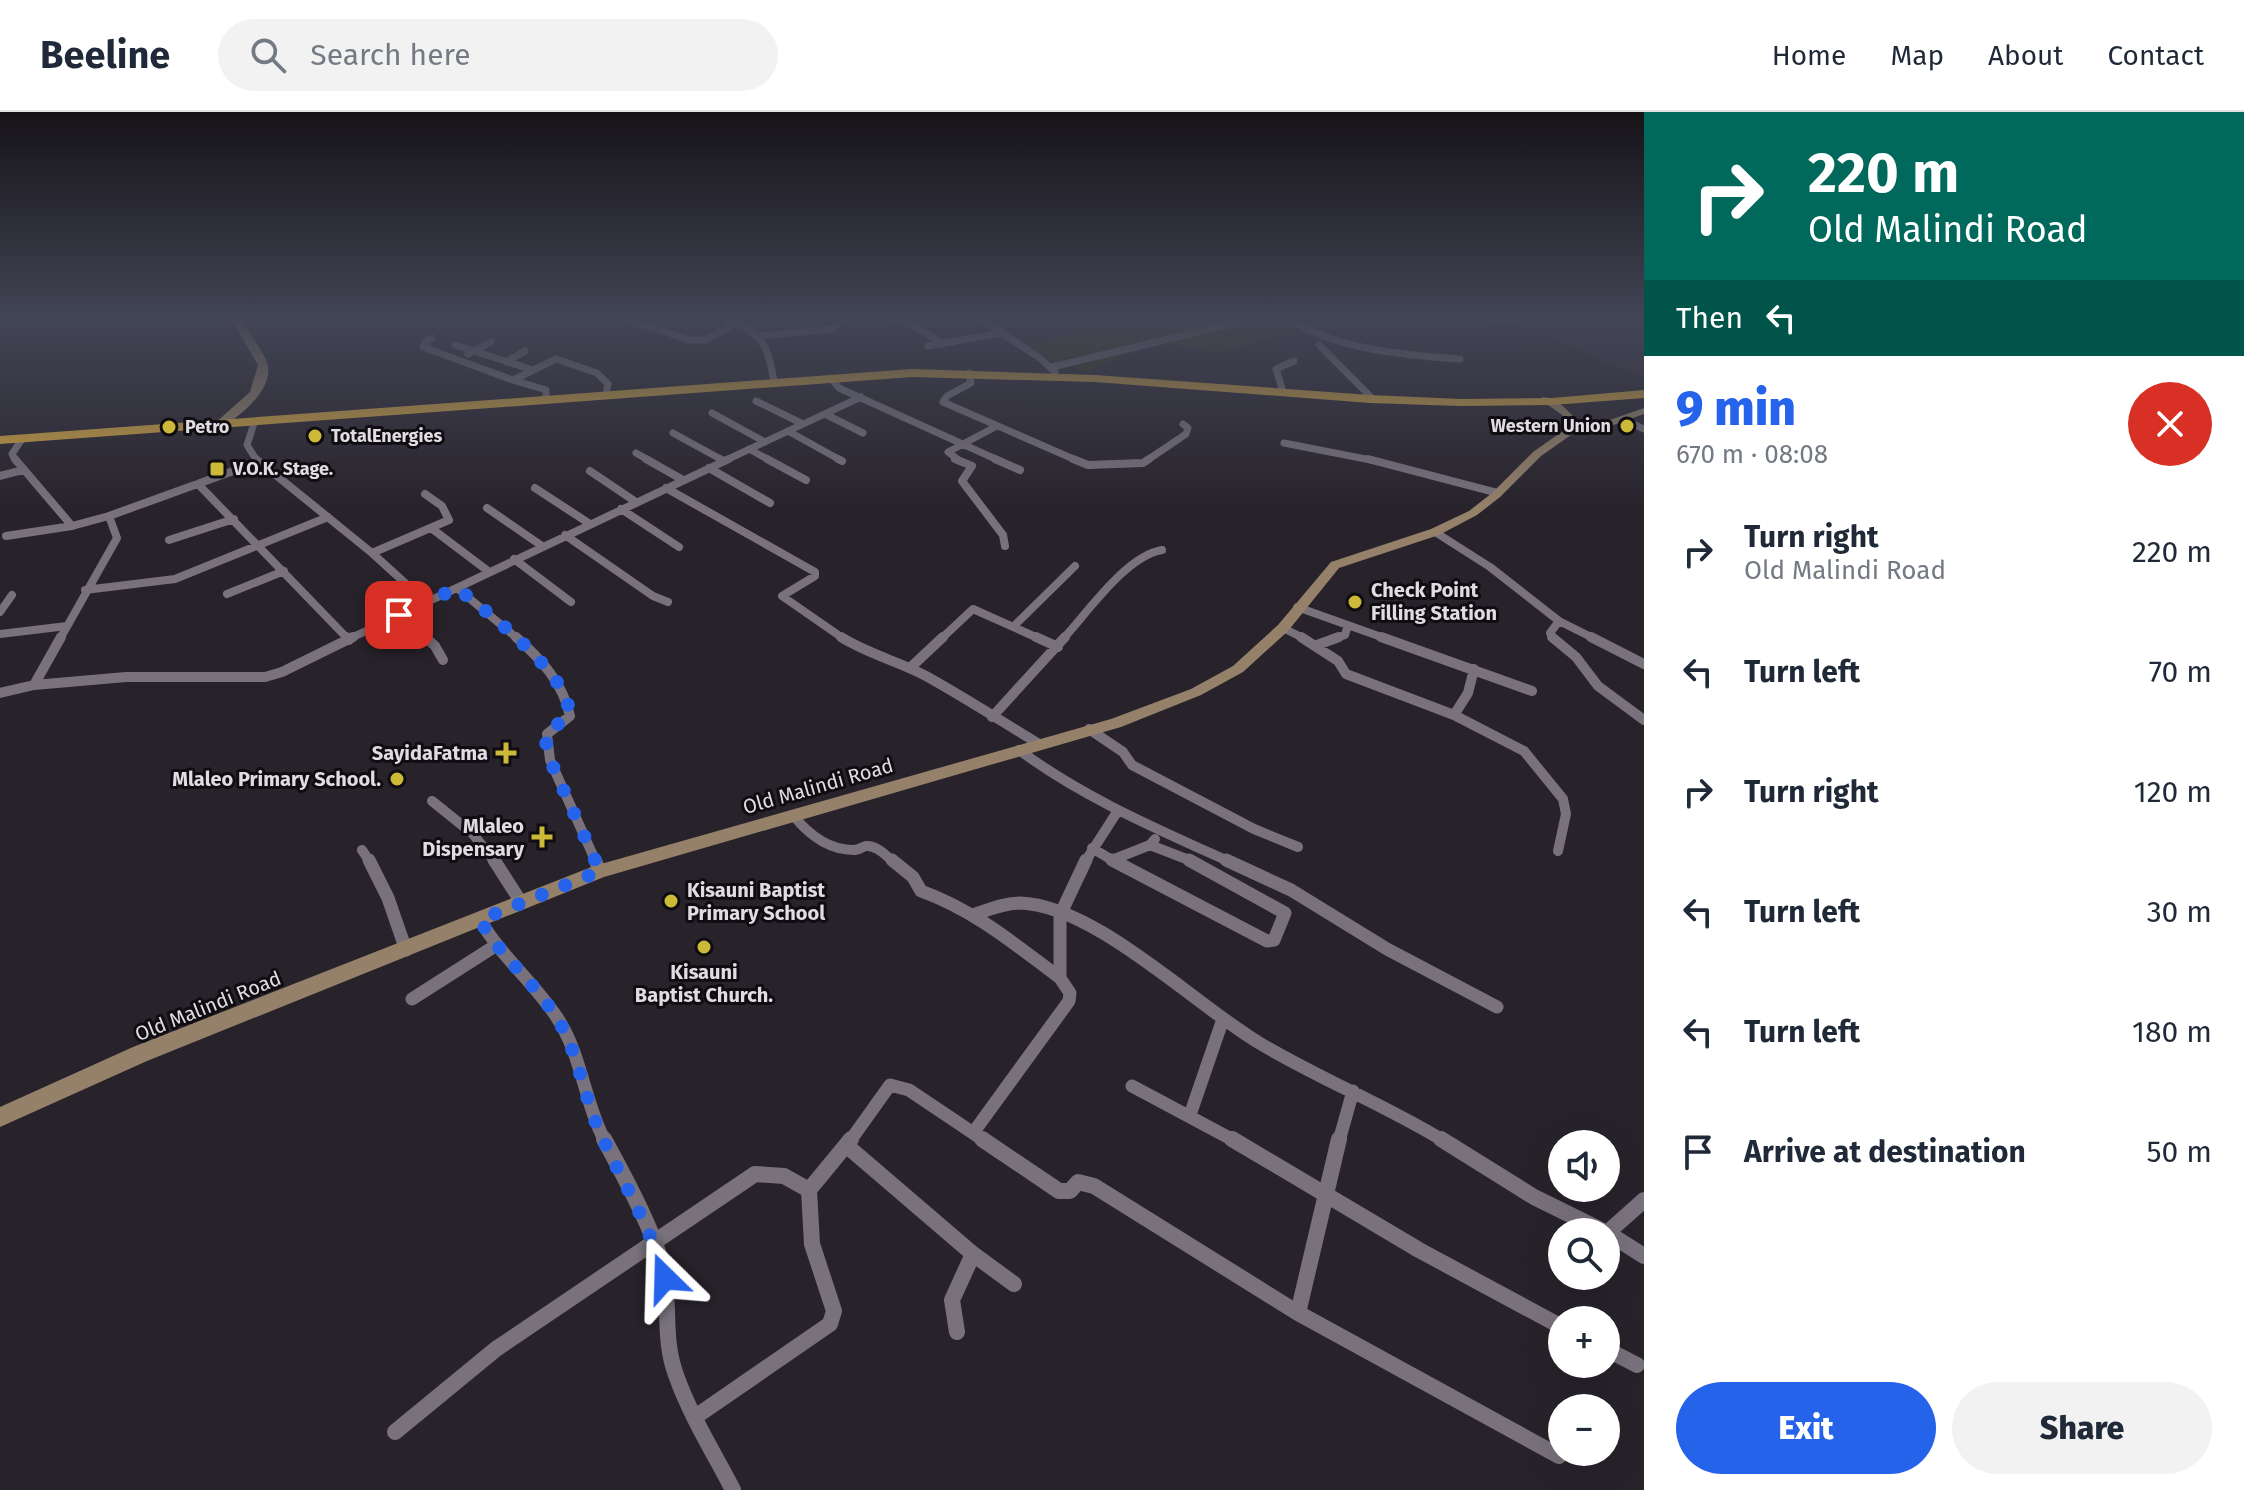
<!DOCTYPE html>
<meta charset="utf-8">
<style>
:root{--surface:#fff;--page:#f2f2f3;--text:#1f2937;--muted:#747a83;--line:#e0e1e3;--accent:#2563eb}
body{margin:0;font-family:"Fira Sans",sans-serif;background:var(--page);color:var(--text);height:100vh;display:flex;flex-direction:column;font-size:30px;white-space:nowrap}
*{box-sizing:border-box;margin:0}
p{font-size:26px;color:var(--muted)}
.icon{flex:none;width:44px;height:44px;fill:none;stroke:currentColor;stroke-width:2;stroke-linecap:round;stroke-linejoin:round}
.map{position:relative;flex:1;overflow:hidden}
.sheet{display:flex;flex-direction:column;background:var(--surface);width:600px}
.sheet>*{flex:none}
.top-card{background:#00695c;color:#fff;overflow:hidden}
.controls{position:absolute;left:1548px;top:1018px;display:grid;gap:16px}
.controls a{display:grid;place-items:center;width:72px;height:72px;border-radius:50%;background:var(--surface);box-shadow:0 8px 32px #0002;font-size:40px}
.pin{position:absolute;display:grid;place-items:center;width:68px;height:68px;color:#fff;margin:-34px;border-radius:16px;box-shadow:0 4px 12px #0006}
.me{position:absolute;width:88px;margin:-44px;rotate:338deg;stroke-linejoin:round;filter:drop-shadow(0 0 6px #0008)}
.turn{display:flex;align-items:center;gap:28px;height:168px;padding:0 32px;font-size:36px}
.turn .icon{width:104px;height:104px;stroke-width:2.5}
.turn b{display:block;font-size:56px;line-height:68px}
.then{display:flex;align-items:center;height:76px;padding:0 32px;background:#0003;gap:16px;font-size:30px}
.round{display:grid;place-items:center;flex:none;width:84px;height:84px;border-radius:42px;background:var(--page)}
.headline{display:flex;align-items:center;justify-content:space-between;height:136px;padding:0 32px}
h1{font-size:48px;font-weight:800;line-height:60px;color:var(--accent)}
.cta{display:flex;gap:16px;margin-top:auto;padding:16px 32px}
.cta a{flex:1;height:92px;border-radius:48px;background:var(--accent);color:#fff;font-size:32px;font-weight:800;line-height:92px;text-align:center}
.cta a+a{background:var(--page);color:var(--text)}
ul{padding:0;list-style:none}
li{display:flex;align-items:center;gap:24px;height:120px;padding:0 32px}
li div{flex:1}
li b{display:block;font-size:30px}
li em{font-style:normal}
header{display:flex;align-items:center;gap:48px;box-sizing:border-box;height:112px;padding:0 40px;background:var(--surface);border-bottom:2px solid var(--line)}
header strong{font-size:38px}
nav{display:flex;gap:44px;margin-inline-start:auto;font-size:28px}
.search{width:560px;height:72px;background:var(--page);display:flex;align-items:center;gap:20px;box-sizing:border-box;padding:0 28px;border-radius:44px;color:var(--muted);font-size:30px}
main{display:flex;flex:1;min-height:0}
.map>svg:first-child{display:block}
.built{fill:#332a37}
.green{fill:#33370d}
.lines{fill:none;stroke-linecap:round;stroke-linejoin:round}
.street-far4{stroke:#79727c;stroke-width:7}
.street-far3{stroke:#79727c;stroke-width:8}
.street-far2{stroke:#79727c;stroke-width:10}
.street-far1{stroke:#79727c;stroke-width:13}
.street{stroke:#79727c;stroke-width:16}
.secondary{fill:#958169;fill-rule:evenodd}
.highway{fill:#d5a53e;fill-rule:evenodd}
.route{stroke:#2563eb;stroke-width:14;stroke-dasharray:0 25.2}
.poi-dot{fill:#ccb938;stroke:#0f0d11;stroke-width:3}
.labels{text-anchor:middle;stroke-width:6;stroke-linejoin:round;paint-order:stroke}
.far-poi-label{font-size:18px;font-weight:bold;fill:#e0dce2;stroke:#0f0d11;text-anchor:start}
.poi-label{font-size:20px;font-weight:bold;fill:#e0dce2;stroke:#0f0d11;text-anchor:end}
.street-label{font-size:20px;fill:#e0dce2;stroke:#0f0d11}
</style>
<header>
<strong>Beeline</strong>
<div class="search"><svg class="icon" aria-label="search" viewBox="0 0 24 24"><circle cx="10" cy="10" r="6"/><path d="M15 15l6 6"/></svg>Search here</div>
<nav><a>Home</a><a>Map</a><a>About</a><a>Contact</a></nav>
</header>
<main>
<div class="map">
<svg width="1644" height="1378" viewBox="0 0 1644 1378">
<rect width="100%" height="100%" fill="#28232b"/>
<path class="built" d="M1504,205H1644V267L1545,222L1551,219Z"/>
<path class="green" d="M1190,205H1279L1284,208L1272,211L1289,221L1215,241L1158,229L1084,260L1075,255L1087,251L1074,244L1055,250L1027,232L1095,217L1139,214Z"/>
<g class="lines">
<path class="street-far4" d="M619,205L690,228H706L737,210
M721,205C760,218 768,230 774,270
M887,205L913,213L943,232
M978,205L1040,246L1055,260
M1284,205C1336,237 1400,243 1460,247
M1486,205L1519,209
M759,224L832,217L849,205
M432,226L425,229L427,232L423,235L513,268
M491,230L474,239L533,258
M455,233L474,239L468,242
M1319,233L1372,286
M928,234L1000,221
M506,250L525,239
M1052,255L1260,205
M969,261L971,271L947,284L943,290L1078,349
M831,266L839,276L1000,349
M1283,280L1276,257L1294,249
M546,287V278L513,268L556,247L597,261L608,272L606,282
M756,289L803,312
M712,301L765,330
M825,302L863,321
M1625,308L1644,317
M254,311L247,333L257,349
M788,319L842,349
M673,321L724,349
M1284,331L1376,349
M749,337L771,349
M636,341L650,349
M16,349L12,342L22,327
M724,349L861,285
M960,349L948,340L995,315
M1146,349L1186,322L1188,316L1183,312"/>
<path class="street-far3" d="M15,347L72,414L109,404L258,350
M256,347L372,441L426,490
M646,347L683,368
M720,347L724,349
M767,347L806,368
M838,347L842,349
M955,347L972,354L962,369L1003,423L1005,434
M995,347L1020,358
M1073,347L1088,353L1143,351L1149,347
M1368,347L1498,381
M709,356L770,391
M590,359L636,390
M0,364L23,358
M198,372L348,527
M535,376L590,412
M666,376L815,460V464L782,484L844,527
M487,396L542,434
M621,397L679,435
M431,416L488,459
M1435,420L1490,455L1559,509L1595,527
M565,423L653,484L668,490
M6,424L72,414
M169,428L234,407
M372,441L449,408L442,394L425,382
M514,447L571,490
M457,476L518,527
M85,478L175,467L328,405
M227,482L284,459
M1297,495L1387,527
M0,500L12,483
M399,503L427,527
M1014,514L1075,454
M1283,516L1305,527
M0,522L67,514
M60,527L117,426L109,404
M349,527L729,347
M941,527L973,497L1040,527
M1063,527C1088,500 1126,444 1162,438
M1334,527L1345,523L1348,513
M1553,527L1550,521L1559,509"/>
<path class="street-far2" d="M61,525L34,573L126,565H265L282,560L353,525
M346,525L349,528
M425,525L435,534L443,548
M516,525C541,547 563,571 570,604L547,622L550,648L596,750
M841,525C868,542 898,549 926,564C964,585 1001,609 1039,632
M1036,525L1058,535
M1301,525L1338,549L1346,562L1454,603L1468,581L1474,557
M1381,525L1532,579
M1552,525L1576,545L1598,574L1644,608
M1591,525L1644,552
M1317,533L1339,525
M910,556L943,525
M0,581L34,573
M1454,603L1524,639L1563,687L1566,702L1558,739
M992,605L1065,525
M1089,617L1123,640L1132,653L1254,717L1298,735
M1019,638C1084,686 1157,717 1230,750
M432,689L473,722L495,750
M793,703C808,722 828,738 854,738C858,738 862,735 866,734C877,733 886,744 894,750
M1150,733L1194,750
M1092,736L1112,748L1150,733L1155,727
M362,738L370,750
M1112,748L1116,750
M1085,750L1117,700"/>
<path class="street-far1" d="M369,748L388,786L406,838
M494,748L521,790
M595,748L600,759
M892,748L913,765L921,779C974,798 1016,833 1060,866
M1112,748L1267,829L1274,828L1285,801L1189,748
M1226,748L1291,778L1387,837L1497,895
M973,803C988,798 1004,791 1020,791C1095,793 1196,894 1261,932C1320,967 1385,993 1444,1029
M480,808C501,844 533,870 556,904C582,942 584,990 605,1029
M412,887L495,834
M1132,974L1235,1029
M1190,1003L1223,907
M973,1021L1069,889L1070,881L1060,866V803L1086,748
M850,1029L890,973L909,978L985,1029
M1339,1029L1353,979"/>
<path class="street" d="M604,1027C623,1062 660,1129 665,1167C669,1200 664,1231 676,1263C690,1303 714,1341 733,1378
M982,1027L1059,1079H1070L1078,1070L1094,1074L1298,1201L1559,1344
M1232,1027L1419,1138L1562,1215
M1441,1027L1534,1085L1605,1120
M847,1034L973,1142L1014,1172
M1606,1120L1644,1144
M1607,1121L1644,1088
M1298,1201L1339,1027
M957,1220L952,1188L973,1142
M1606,1237L1637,1253
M698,1303L830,1212L834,1199L812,1132L809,1078L851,1027
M395,1320L496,1237L755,1062L784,1064L809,1078"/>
<path class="secondary" d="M230,205H239C246,217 266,242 268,254C272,279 238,307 219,316L215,315V311L250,280L258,253Z
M1542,285C1557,285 1570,300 1579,312L1601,311L1644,296V302L1602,317L1578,318L1541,344L1500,385L1477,403L1439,423L1339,456L1288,519L1243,560L1201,583L1121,615L604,765L147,949L0,1015V995L133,935L594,754L1111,607L1191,577L1233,554L1278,513L1331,450L1431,417L1469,399L1492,381L1533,340L1570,314L1561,302L1542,289Z"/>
<path class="highway" d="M912,257L1095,263L1370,283L1461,287L1552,286L1644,278V286L1552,293L1461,294L1370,291L1095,270L912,265L0,332V324Z"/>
</g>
<linearGradient id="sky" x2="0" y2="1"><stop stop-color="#161318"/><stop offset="0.52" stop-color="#424555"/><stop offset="1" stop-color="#424555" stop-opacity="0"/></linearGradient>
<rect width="1644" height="398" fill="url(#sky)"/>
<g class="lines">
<path class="route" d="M399,503L457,476C484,498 578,568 568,606L550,617L545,626L550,648L600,759L480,808C501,845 532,868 555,903C578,938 582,978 598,1016C620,1066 650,1113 665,1166"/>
</g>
<g class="poi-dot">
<circle cx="1627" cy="314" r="8"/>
<circle cx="169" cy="315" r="8"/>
<circle cx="315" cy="324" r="8"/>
<rect x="209" y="349" width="16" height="16" rx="4"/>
<circle cx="1355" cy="490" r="8"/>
<path d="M502 629h8v8h8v8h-8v8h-8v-8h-8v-8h8z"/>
<circle cx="397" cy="667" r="8"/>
<path d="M538 713h8v8h8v8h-8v8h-8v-8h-8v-8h8z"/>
<circle cx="671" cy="789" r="8"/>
<circle cx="704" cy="835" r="8"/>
</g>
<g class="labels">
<g class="far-poi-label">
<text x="1611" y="320" text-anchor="end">Western Union</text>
<text x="185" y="321">Petro</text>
<text x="331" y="330">TotalEnergies</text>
<text x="233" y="363">V.O.K. Stage.</text>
</g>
<g class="poi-label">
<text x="1371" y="485" text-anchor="start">Check Point<tspan x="1371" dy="23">Filling Station</tspan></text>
<text x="488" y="648">SayidaFatma</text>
<text x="381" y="674">Mlaleo Primary School.</text>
<text x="524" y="721">Mlaleo<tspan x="524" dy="23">Dispensary</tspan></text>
<text x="687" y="785" text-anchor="start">Kisauni Baptist<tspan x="687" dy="23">Primary School</tspan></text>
<text x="704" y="867" text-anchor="middle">Kisauni<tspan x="704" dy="23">Baptist Church.</tspan></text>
</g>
<g class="street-label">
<text transform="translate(818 674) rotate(-16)" y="7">Old Malindi Road</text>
<text transform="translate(208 894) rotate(-22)" y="7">Old Malindi Road</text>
</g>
</g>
</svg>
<div class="controls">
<a><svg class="icon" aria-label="sound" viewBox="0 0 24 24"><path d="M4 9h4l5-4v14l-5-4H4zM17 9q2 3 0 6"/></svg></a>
<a><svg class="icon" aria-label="search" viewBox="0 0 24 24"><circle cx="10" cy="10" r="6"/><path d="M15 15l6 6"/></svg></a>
<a>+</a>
<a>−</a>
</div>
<div class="pin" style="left:399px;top:503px;background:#d93025"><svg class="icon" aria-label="arrive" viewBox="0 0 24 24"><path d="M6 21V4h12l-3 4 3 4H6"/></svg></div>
<svg class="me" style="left:665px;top:1166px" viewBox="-20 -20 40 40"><path d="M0-17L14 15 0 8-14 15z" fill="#2563eb" stroke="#fff" stroke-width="4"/></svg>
</div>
<section class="sheet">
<div class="top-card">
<div class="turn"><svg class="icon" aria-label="right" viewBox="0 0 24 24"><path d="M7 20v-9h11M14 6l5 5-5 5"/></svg><div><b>220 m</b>Old Malindi Road</div></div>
<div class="then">Then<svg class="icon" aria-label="left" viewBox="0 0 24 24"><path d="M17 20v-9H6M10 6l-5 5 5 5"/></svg></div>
</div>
<div class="headline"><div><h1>9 min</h1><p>670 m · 08:08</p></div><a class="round" style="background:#d93025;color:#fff"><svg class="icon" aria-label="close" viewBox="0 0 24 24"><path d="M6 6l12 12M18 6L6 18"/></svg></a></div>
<ul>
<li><svg class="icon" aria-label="right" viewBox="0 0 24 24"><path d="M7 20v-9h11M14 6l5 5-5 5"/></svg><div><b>Turn right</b><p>Old Malindi Road</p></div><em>220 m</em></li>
<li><svg class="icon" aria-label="left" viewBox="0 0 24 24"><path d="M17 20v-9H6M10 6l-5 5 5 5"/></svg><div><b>Turn left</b></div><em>70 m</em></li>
<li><svg class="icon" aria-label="right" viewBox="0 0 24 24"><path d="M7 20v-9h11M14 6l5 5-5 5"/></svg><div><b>Turn right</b></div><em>120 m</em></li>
<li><svg class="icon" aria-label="left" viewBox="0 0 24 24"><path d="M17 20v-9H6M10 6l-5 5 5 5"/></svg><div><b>Turn left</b></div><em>30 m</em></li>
<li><svg class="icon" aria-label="left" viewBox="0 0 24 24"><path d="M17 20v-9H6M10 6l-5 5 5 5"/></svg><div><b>Turn left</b></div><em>180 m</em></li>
<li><svg class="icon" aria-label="arrive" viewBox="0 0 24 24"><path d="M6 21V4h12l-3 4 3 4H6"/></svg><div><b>Arrive at destination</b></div><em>50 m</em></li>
</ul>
<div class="cta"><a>Exit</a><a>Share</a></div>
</section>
</main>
